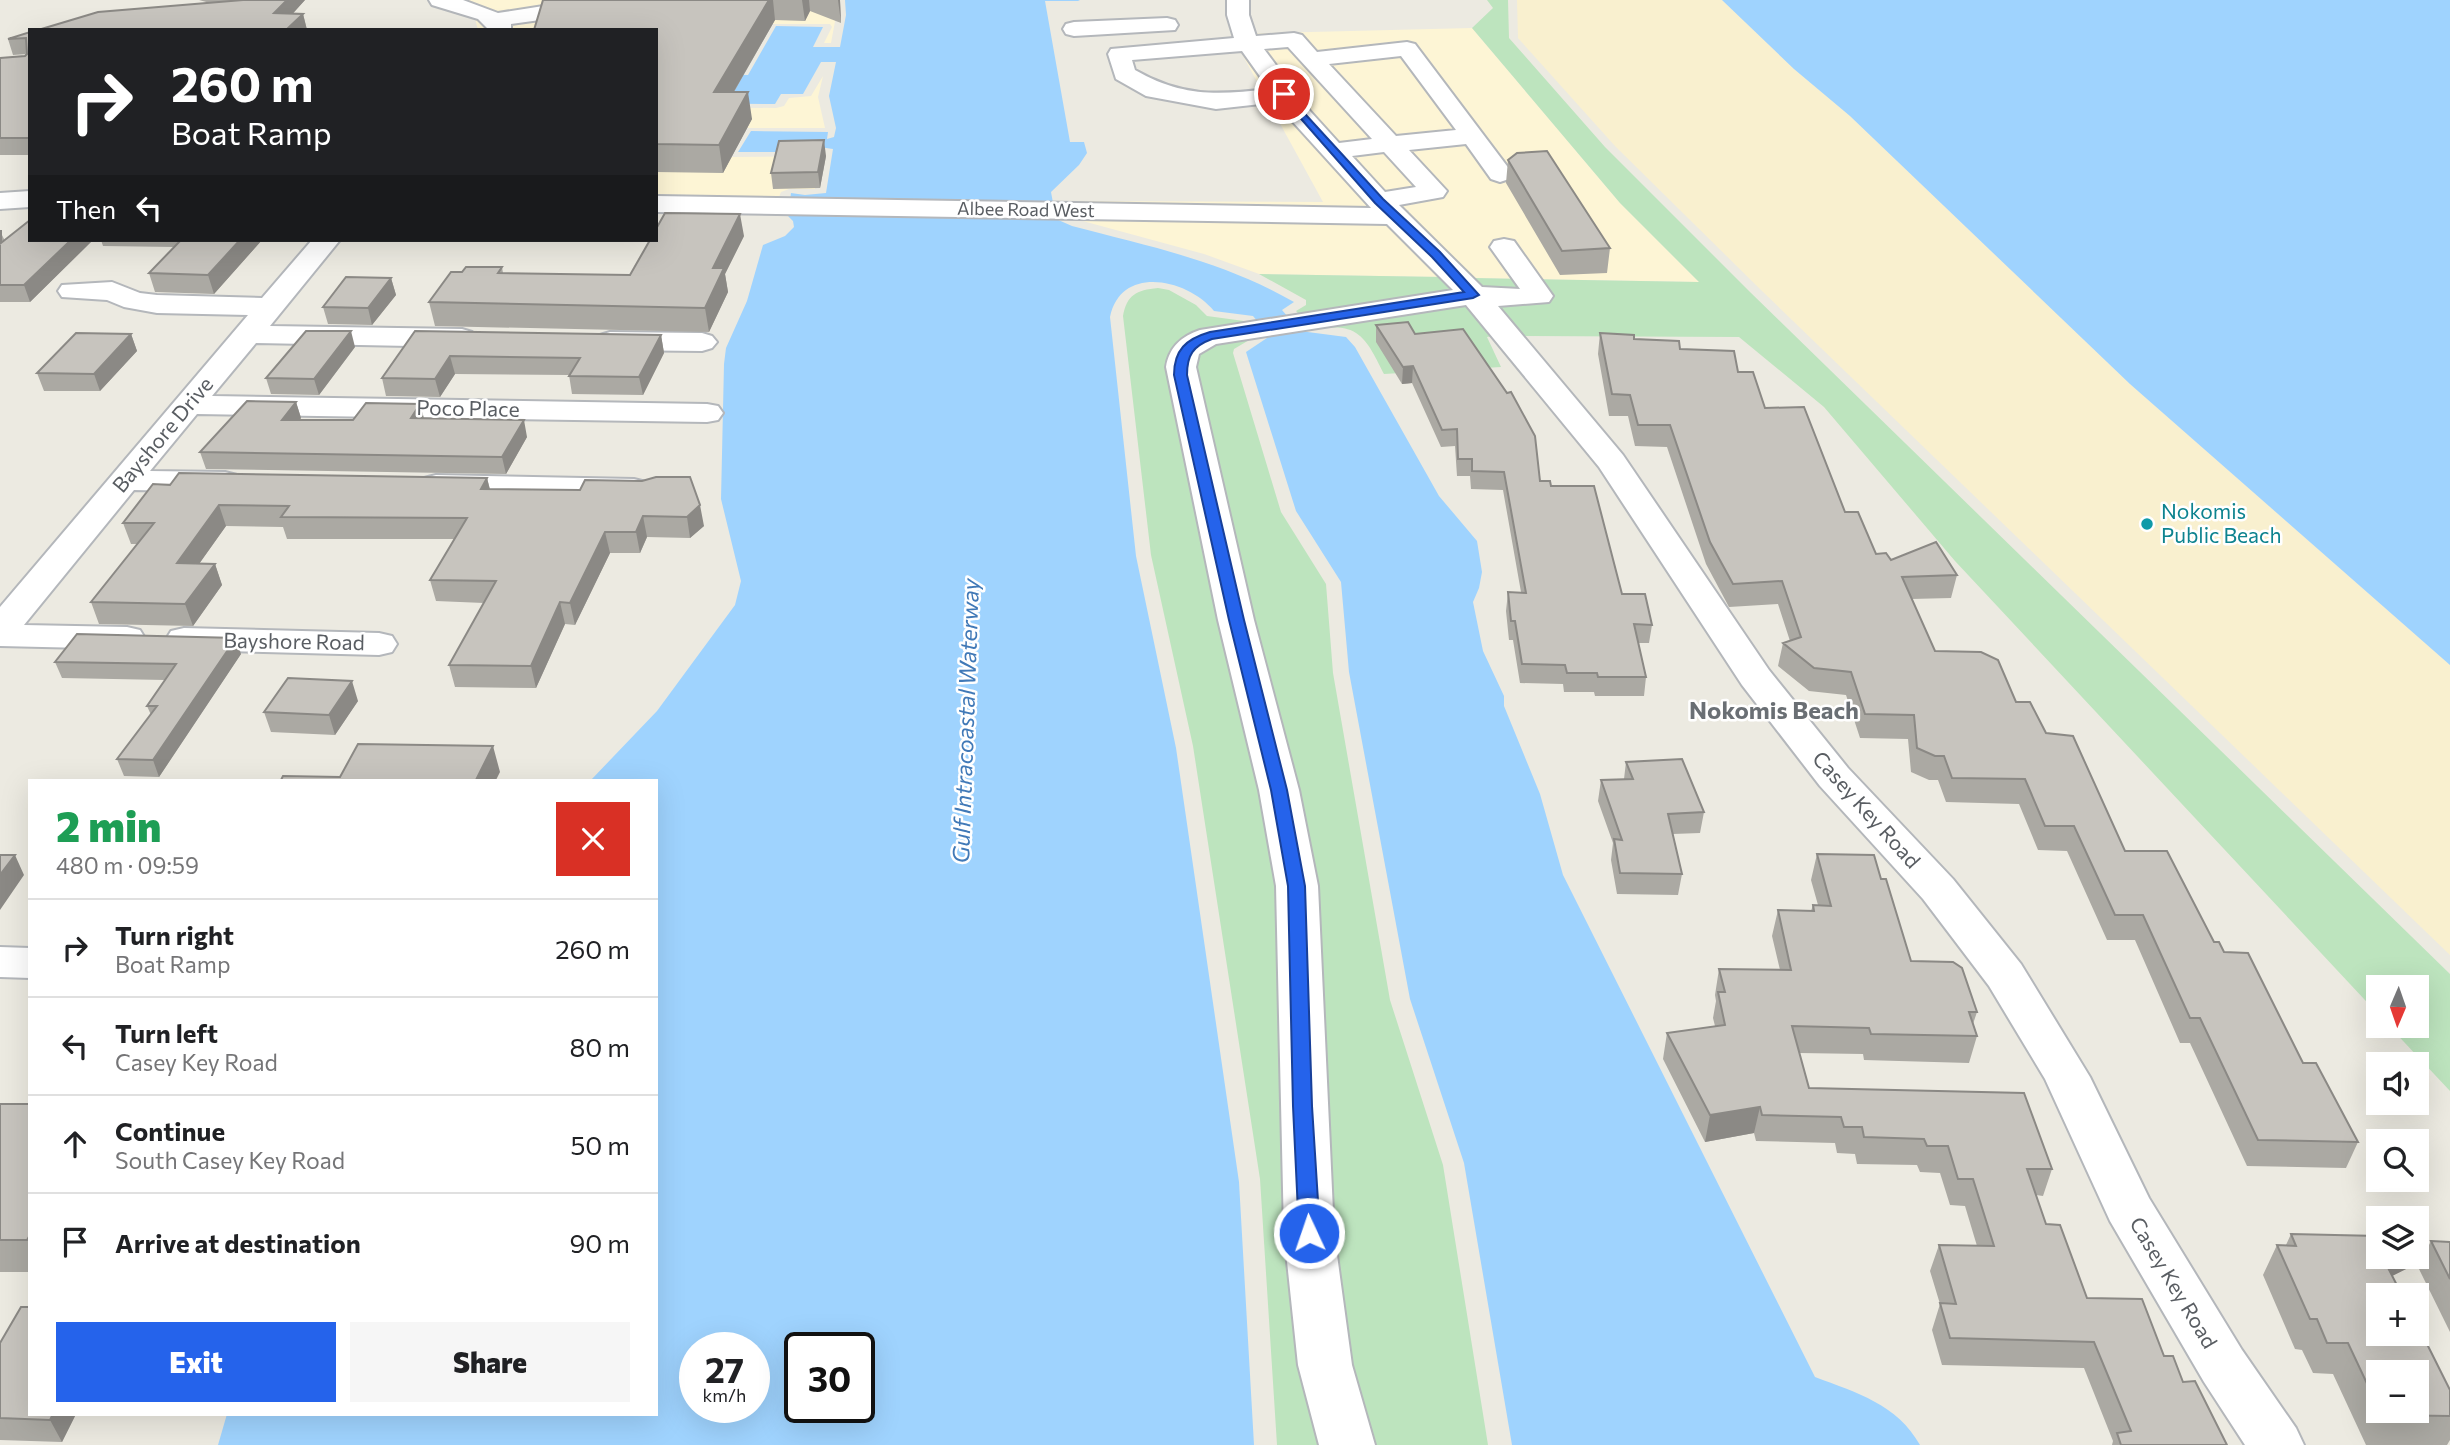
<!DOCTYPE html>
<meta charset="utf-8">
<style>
:root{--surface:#fff;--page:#f6f6f6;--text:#202124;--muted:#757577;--line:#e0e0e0;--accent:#2563eb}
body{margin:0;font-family:Commissioner,sans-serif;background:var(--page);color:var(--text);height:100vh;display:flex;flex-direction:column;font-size:26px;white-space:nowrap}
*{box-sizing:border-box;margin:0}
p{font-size:23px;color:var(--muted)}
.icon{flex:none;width:38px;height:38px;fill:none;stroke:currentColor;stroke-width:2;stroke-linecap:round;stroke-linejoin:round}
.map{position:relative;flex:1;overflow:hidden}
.panel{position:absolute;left:28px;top:779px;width:630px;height:637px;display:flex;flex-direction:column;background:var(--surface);border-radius:0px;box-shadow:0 7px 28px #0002}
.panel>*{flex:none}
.hud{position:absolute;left:28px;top:28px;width:630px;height:214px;border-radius:0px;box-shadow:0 7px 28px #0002;background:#202124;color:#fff;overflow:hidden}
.needle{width:46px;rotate:182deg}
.tools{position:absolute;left:2366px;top:975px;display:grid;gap:14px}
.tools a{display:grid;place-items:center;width:63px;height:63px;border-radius:0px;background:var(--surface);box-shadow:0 7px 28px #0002;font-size:35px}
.speed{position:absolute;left:679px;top:1332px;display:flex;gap:14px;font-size:35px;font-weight:700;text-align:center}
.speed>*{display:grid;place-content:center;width:91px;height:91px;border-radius:50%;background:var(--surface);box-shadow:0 7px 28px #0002;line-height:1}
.speed small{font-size:18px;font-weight:400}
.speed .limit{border:4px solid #111;border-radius:10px;background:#fff;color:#111}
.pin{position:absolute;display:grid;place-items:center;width:60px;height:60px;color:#fff;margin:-30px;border:4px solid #fff;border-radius:50%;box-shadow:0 2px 7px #0007}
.me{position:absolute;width:77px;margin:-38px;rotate:357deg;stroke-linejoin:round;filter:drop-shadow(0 0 5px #0008)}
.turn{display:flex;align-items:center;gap:24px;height:147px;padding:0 28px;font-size:32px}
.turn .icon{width:91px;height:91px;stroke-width:2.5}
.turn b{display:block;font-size:49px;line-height:60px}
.then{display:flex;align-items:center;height:66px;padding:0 28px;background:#0003;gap:14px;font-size:26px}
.round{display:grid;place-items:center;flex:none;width:74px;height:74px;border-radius:0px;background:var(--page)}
.head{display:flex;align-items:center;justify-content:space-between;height:119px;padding:0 28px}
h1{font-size:42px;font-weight:800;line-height:52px;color:#1e9e55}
.cta{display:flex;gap:14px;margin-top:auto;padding:14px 28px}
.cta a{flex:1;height:80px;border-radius:0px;background:var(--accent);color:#fff;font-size:28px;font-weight:800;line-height:80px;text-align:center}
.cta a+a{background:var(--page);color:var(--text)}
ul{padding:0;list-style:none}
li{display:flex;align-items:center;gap:21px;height:98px;padding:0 28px;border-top:2px solid var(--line)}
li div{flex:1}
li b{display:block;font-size:26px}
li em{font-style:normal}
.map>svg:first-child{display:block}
.commercial{fill:#fdf5d5}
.green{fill:#bde4be}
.sand{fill:#f9f0cf}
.water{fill:#9fd3fe;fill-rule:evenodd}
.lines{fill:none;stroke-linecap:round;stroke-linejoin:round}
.minor-casing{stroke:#b4b7bb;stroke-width:4}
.minor{fill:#fff;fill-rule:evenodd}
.wall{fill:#aba9a3;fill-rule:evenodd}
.shaded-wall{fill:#8b8985}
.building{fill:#c7c4be;stroke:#8b8985;stroke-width:2}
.route{fill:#2563eb;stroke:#184099;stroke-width:2}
.culture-dot{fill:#0f9aa8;stroke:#fff;stroke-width:2.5}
.labels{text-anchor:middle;stroke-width:5;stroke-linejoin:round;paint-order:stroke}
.far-street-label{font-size:18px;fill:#595d62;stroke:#fff}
.street-label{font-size:21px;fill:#595d62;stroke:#fff}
.culture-label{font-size:21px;fill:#0d838f;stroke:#fff;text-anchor:start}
.water-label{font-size:23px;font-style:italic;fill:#4079b7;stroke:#fff}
.quarter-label{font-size:24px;font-weight:bold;fill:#6a6f74;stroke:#fff}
</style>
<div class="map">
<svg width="2450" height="1445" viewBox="0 0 2450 1445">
<rect width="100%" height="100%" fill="#eceae1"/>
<path class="commercial" d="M443,0H836V16L831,43H824L832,27L830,24H770L669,107L776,108L784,106L789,98L811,96L823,76L818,97L825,128H746L731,157L821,156L815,189H789L781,192L779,197L656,196V30H478L475,19Z
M1472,28L1620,203L1699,282L1473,278L1409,215V210L1065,204L1064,201L1323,202L1231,34Z
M1068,217L1388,222L1443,277L1259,274L1204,254Z"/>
<path class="green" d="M1487,0H1508L1509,38L1605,147L1750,292L2450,974V1091L2389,1026H2417V987H2378V1014L1955,561L1824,407L1739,337L1524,336L1473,278L1699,282L1620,203L1472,28L1493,8Z
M1259,274L1443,277L1493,336L1487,337L1501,367L1384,374C1377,361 1369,341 1356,333C1333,319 1322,340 1296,311L1306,305V300Z
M1158,288L1169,290L1196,305L1207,316L1244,321L1256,336L1234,349L1233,353L1281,512L1326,584L1333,673L1390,1000L1443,1165L1488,1445H1277L1260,1179L1193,746L1151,555L1123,316C1127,295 1136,290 1158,288Z"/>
<path class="sand" d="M1517,0H1722L1794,69L1850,116L2130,384L2450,665V955L1761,290L1615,146L1518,38Z"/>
<path class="water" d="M845,0H1078L1080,1H1045L1070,142H1084L1087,153L1079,165L1051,192L1056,219L1072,226C1152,247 1222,261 1294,302L1282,310L1300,331L1346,337L1355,347L1439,496L1477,541L1482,572L1479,588L1473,602L1483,651L1504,696V706L1540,794L1563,875L1815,1377C1857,1393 1897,1404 1920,1445H1512L1464,1163L1410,999L1349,672L1341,582L1296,511L1246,352L1270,336L1253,316L1214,311C1188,279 1121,264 1110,317L1136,556L1176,748L1239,1182L1254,1445H218L227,1414H656V780H591L657,711L735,605L741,581L721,499L724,364L726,348L747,301L763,245L785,236L794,227L793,221L788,216L791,193L805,195L826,193L833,149L819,147L818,152H738L751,131L828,132L827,139L834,137L836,128L829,96L836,62H821L803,94H781L775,104L671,103L710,74L748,75L776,26L823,27L813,47H840L846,15ZM695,1348H754V1407H695ZM800,1348H859V1407H800Z
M1722,0H2450V665L2130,384L1850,116L1794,69Z"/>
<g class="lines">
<g class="minor-casing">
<path id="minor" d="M429,0H463L498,13L569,2L690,0L683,13L675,15L569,16L511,24V30H489L478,19L432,5Z
M1227,0H1249V15L1256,36L1294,33L1302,35L1317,52L1407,42L1415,44L1513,174L1509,179L1500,182L1491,179L1466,144L1409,150L1447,191L1443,197L1399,205L1482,287L1520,289L1490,247L1494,241L1504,239L1514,241L1553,296L1549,302L1498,306L1623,455L1769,670L1848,768L1953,879L2021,964L2090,1077L2149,1198L2242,1350L2296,1428L2304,1445H2245L2204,1382L2110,1221L2045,1079L1989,986L1923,899L1820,786L1742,685L1599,467L1466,305L1216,344L1199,354L1196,367L1254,620L1299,790L1318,886L1334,1233L1352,1365L1375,1445H1319L1298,1365L1284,1233L1276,886L1259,790L1218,620L1166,367C1169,347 1182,336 1200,330L1453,290L1387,224L656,212V196L1371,208L1292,121L1279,102L1216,109L1146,96L1116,79L1108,54L1111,49L1234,38L1227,15ZM1288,47L1372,139L1339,143L1310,111L1264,49ZM1242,51L1269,89C1217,95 1182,97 1135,70L1132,60ZM1401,56L1456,130L1396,136L1329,64ZM1384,152L1416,187L1385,192L1352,156Z
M1167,18L1175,20L1178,25L1175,30L1074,36L1066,34L1063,29L1066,24L1074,22Z
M30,191V207L0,209V193Z
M312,240H340L270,326L462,329L472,332L477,338L472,344L462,347L256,343L212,396L707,404L718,406L723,413L718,420L707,422L197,414L150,471L225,472L237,475L241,482L237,489L225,492L134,490L24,625L127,627L140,630L145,638L140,646L127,649L0,646V607L248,315L157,313L124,307L107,300L62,297L58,291L62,285L112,282L140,293L157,295L262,298Z
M610,332L702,333L712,336L717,342L712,348L702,351L610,350L600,347L595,341L600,335Z
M436,475L634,479L646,482L650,489L646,496L634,499L436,495L424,492L420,485L424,478Z
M184,628L379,633L392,636L397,644L392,652L379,655L184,650L171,647L166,639L171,631Z
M0,947L30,948V978L0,977Z"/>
</g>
<use href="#minor" class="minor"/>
</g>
<path class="wall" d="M199,0H305L292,14H303L307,30Z
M543,0H840L841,23L810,11L805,21L775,20L734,92L752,119L723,173L656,172V30Z
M30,32V155H0V58L25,56L26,54L13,55L8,39Z
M826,156L820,188L773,189L771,173Z
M1508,160L1610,248L1607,273L1560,275L1506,183Z
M0,231L5,241L93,240L30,302H0Z
M744,236L725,274L728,292L709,332L435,326L429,302L502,267L503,273L630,275Z
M101,240H262L214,294L155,292L149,273L175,247L103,246Z
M391,278L396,295L372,325L328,324L323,307Z
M1376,325L1415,334L1540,481L1551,486L1622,594L1652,625L1649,643H1638L1646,677L1644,696H1595L1594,692H1564L1563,684L1520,683L1513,640H1509L1506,611L1508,592H1521L1503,490L1471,489L1470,476H1457L1455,446L1441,447L1412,383L1402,384L1376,342Z
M415,331L661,335L664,353L643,395L572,394L569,375L455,374L440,397L386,396L382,378Z
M1600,333L1634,339L1680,349L1738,372L1845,512L1876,554L1891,560L1957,575L1951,598L1911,599L1935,651L2016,702L2046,733L2125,851L2224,952L2303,1063L2358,1142L2346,1168L2247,1166L2190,1043H2180L2135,940H2107L2067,851L2038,850L2019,804L1946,802L1938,780H1929L1911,772L1908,739L1860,738L1846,695L1809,691L1778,666L1783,643L1790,641L1778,604L1729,607L1706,564L1667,447L1635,446L1628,416H1609L1598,354Z
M131,334L137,351L100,391H44L37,373Z
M355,347L319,395L271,394L266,378Z
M296,402L301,418L300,420H353L420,404L424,418L527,437L506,474L206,469L200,452Z
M487,478L490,489L580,490L642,481L704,526L690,538L647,537L640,553H610L575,625L565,624L536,688L455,687L449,665L484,603L436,601L430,580L455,539H287L283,527L226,526L199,564H215L222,585L193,626L99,624L91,602L137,544H131L123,523L153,484Z
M241,654L159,777L124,776L117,759L151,715L147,706L165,680L62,678L55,662Z
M358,701L335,735L271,732L264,712Z
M1626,762L1704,812L1700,833L1673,834L1682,874L1678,895L1617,894L1611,860L1613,843L1598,801L1601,780L1624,779Z
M1817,854L1881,879L1911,961L1977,1012L1973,1024L1977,1036L1969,1063L1864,1060L1863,1054L1799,1053L1809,1088L2052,1169L2043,1196L2036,1195L2046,1224L2087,1298L2164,1356L2227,1445H2112L2113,1441L2084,1368L1942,1365L1932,1330L1940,1304L1930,1271L1939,1245L1977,1246L1965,1206L1950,1205L1940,1173L1920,1172L1917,1165L1857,1164L1855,1154L1837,1153L1835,1143L1756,1141L1754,1133L1705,1142L1663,1059L1667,1033L1715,1026L1713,1018L1716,1001L1715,995L1719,969L1780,970L1772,936L1778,910L1811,911L1813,905H1818L1811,880Z
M0,1104H30V1272H0Z
M2291,1234L2378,1256H2416L2410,1267L2392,1276L2450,1390V1440L2447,1445H2366L2333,1374L2313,1373L2302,1350L2295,1349L2263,1275L2277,1245H2286ZM2378,1372L2417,1410H2378Z
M2431,1241L2450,1242V1332L2418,1267Z
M0,1343L30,1414H76L62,1442L0,1440Z"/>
<path class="shaded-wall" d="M287,0H305L279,29L274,13Z
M769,0H773L775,20L718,119L714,92Z
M802,0H809L810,11L805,21Z
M838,0H840L841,23Z
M303,14L307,30H286Z
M748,92L752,119L723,173L719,145Z
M824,140L826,156L820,188L818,172Z
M740,214L744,236L725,274L728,292L709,332L705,308L713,268Z
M71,240H93L30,302L24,285Z
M240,240H262L214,294L208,275Z
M391,278L396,295L372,325L368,308Z
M351,331L355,347L319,395L314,379Z
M131,334L137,351L100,391L94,374Z
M661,335L664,353L643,395L639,377Z
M450,356L455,374L440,397L435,379Z
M1413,366L1412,383L1402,384L1403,367Z
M296,402L301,418L287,436L282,420Z
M420,404L424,420L411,418Z
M524,420L527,437L506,474L502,457Z
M487,478L492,499L481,489Z
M219,505L226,526L184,585L177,563Z
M700,505L704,526L690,538L687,517Z
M643,516L647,537L640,553L636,532Z
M605,532L610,553L575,625L570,603Z
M215,564L222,585L193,626L185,604Z
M560,602L565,624L536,688L531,666Z
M236,638L241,654L159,777L153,760Z
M352,681L358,701L335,735L329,715Z
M493,746L500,772L496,780H476Z
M15,855L24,875L0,910V875Z
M1760,1107L1754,1133L1705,1142L1710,1115Z
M2426,1237L2417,1254V1241Z
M2386,1256H2416L2410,1267L2368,1288L2383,1258Z
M53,1414H76L62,1442L50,1420Z"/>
<path class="building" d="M243,0H287L274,13L303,14L286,30H38L98,12Z
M543,0H769L714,92H748L719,145L656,144V30H534Z
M30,32V138H0V58L25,56L27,54L26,38L8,39Z
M824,140L818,172L771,173L779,141Z
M1547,151L1610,248L1562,251L1508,160L1517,153Z
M665,213L740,214L713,268H724L705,308L429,302L451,272H462L466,267H502L498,273L630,275L650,240H656V229Z
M30,220V240H71L24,285H0V231H1V243Z
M181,240H240L208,275L149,273Z
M346,277L391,278L368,308L323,307Z
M1408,322L1415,334L1463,329L1507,393L1511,392L1535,436L1540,481H1550L1551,486H1594L1622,594H1645L1652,625L1634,624L1646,677H1598L1597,673H1567L1565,665L1522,664L1515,621H1511L1508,592L1526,593L1504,472L1472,471V459H1458L1457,429L1442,430L1413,366L1403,367L1376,325Z
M306,331H351L314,379L266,378Z
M415,331L661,335L639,377L569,376L580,358L450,356L435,379L382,378Z
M76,333L131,334L94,374L37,373Z
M1600,333L1634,335V339L1679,341L1680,349L1734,351L1738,372H1753L1765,408L1804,407L1845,512H1858L1876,554L1886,553L1891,560L1936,542L1957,575L1902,577L1935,651L1981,652L1998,660L2016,702H2030L2046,733L2073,736L2125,851H2167L2214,942H2219L2224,952L2248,953L2303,1063H2316L2358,1142L2258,1140L2200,1018H2190L2143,915H2115L2074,826H2045L2025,779L1952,778L1944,756H1935L1917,748L1914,715L1865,714L1851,672L1814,668L1783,643L1801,637L1782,581L1733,584L1710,542L1670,425H1638L1630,395L1612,394Z
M247,401L296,402L282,420H353L366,403L420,404L411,418L524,420L502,457L200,452Z
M179,473L487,478L481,489L580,490L585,480L642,481L656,477H690L700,505L687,517L643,516L636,532H605L570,603L560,602L531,666L449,665L496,581L430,580L467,518L281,517L289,506L219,505L177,563L215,564L185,604L91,602L154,523H123L153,484L170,485Z
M77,634L236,638L153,760L117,759L157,706H147L176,664L55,662Z
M288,678L352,681L329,715L264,712Z
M358,744L493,746L476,780H281L283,776L340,777Z
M1682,759L1704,812L1668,814L1682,874L1620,873L1614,839L1622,840L1601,780L1633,779L1626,762Z
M1817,854L1874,855L1881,879H1886L1911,961L1953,962L1962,968L1977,1012H1969L1977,1036L1871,1034L1869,1028L1792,1026L1809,1088L2024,1093L2052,1169H2027L2046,1224L2060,1225L2087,1298L2142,1299L2164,1356H2173L2183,1382L2195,1381L2227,1445H2121L2117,1433L2131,1431L2094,1342L1950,1338L1940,1303L1956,1304L1939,1245L1994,1246L1973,1179H1958L1948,1146H1927L1924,1139L1864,1137L1862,1127H1844L1841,1117L1762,1115L1760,1107L1710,1115L1667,1033L1725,1025L1718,992H1725L1719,969L1791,970L1778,910L1814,911L1813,905L1831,906Z
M0,855H15L0,875Z
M0,1104H30V1235L27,1240H0Z
M2291,1234L2378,1236V1256H2386L2383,1258L2402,1295H2378V1334H2417V1324L2450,1390V1416L2382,1415L2380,1410H2417V1372H2378V1407L2348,1343H2327L2317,1319H2310L2277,1245L2296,1246Z
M2417,1237H2426L2417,1241Z
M2431,1241L2450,1242V1279Z
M21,1307H30V1414H53L50,1420L0,1418V1343Z"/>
<path class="route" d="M1284,91L1383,199L1440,252L1479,295L1473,298L1212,339C1193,346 1187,355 1187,375L1244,620L1287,790L1305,886L1312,1106L1320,1233L1317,1239L1309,1242L1302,1239L1299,1233L1293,1106L1288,886L1271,790L1229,620L1174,375C1174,350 1186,339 1210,332L1464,292L1432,257L1375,203L1281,96L1279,94Z"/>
<circle class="culture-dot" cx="2147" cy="524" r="7"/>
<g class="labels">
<g class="far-street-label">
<text transform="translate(1026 210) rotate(1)" y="6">Albee Road West</text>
</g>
<g class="street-label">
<text transform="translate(468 409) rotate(1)" y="7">Poco Place</text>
<text transform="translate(163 435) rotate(-50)" y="7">Bayshore Drive</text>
<text transform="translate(294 642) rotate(1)" y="7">Bayshore Road</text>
<text transform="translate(1866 810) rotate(48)" y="7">Casey Key Road</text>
<text transform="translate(2173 1283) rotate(59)" y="7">Casey Key Road</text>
</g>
<g class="culture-label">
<text x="2161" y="519">Nokomis<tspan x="2161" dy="24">Public Beach</tspan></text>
</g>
<g class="water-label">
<text transform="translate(966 721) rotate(-88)" y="8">Gulf Intracoastal Waterway</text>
</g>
<g class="quarter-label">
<text x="1774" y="719">Nokomis Beach</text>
</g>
</g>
</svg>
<div class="tools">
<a><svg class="needle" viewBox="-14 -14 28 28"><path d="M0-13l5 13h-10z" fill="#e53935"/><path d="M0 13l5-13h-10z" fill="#757577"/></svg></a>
<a><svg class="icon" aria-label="sound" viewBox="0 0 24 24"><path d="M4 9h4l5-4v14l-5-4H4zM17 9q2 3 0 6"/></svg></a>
<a><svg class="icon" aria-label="search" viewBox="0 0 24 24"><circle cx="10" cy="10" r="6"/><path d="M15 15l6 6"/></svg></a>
<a><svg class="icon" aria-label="layers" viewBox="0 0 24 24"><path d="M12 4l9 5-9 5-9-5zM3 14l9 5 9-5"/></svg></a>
<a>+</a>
<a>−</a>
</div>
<div class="speed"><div>27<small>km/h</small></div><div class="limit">30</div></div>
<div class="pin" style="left:1284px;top:94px;background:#d93025"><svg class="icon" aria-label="arrive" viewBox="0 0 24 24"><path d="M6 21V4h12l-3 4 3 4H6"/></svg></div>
<svg class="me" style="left:1309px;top:1233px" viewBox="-20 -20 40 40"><circle r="17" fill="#2563eb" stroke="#fff" stroke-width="3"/><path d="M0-11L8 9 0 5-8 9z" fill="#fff"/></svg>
<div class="hud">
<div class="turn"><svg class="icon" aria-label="right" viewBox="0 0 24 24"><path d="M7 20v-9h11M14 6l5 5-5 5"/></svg><div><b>260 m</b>Boat Ramp</div></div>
<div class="then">Then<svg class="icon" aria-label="left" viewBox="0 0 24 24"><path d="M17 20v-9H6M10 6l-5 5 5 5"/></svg></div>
</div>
<section class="panel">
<div class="head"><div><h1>2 min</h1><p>480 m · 09:59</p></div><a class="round" style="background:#d93025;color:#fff"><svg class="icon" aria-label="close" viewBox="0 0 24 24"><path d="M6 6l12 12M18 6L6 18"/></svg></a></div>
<ul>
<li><svg class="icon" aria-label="right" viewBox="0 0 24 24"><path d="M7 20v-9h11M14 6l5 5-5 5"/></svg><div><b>Turn right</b><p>Boat Ramp</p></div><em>260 m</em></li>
<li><svg class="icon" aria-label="left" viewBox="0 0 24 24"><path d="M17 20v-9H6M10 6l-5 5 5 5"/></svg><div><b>Turn left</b><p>Casey Key Road</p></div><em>80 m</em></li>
<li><svg class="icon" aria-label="ahead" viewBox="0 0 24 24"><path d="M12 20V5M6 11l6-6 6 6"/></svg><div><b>Continue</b><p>South Casey Key Road</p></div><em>50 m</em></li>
<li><svg class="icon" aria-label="arrive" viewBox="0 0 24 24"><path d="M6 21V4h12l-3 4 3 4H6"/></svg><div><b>Arrive at destination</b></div><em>90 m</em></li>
</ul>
<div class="cta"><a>Exit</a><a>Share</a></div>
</section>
</div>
